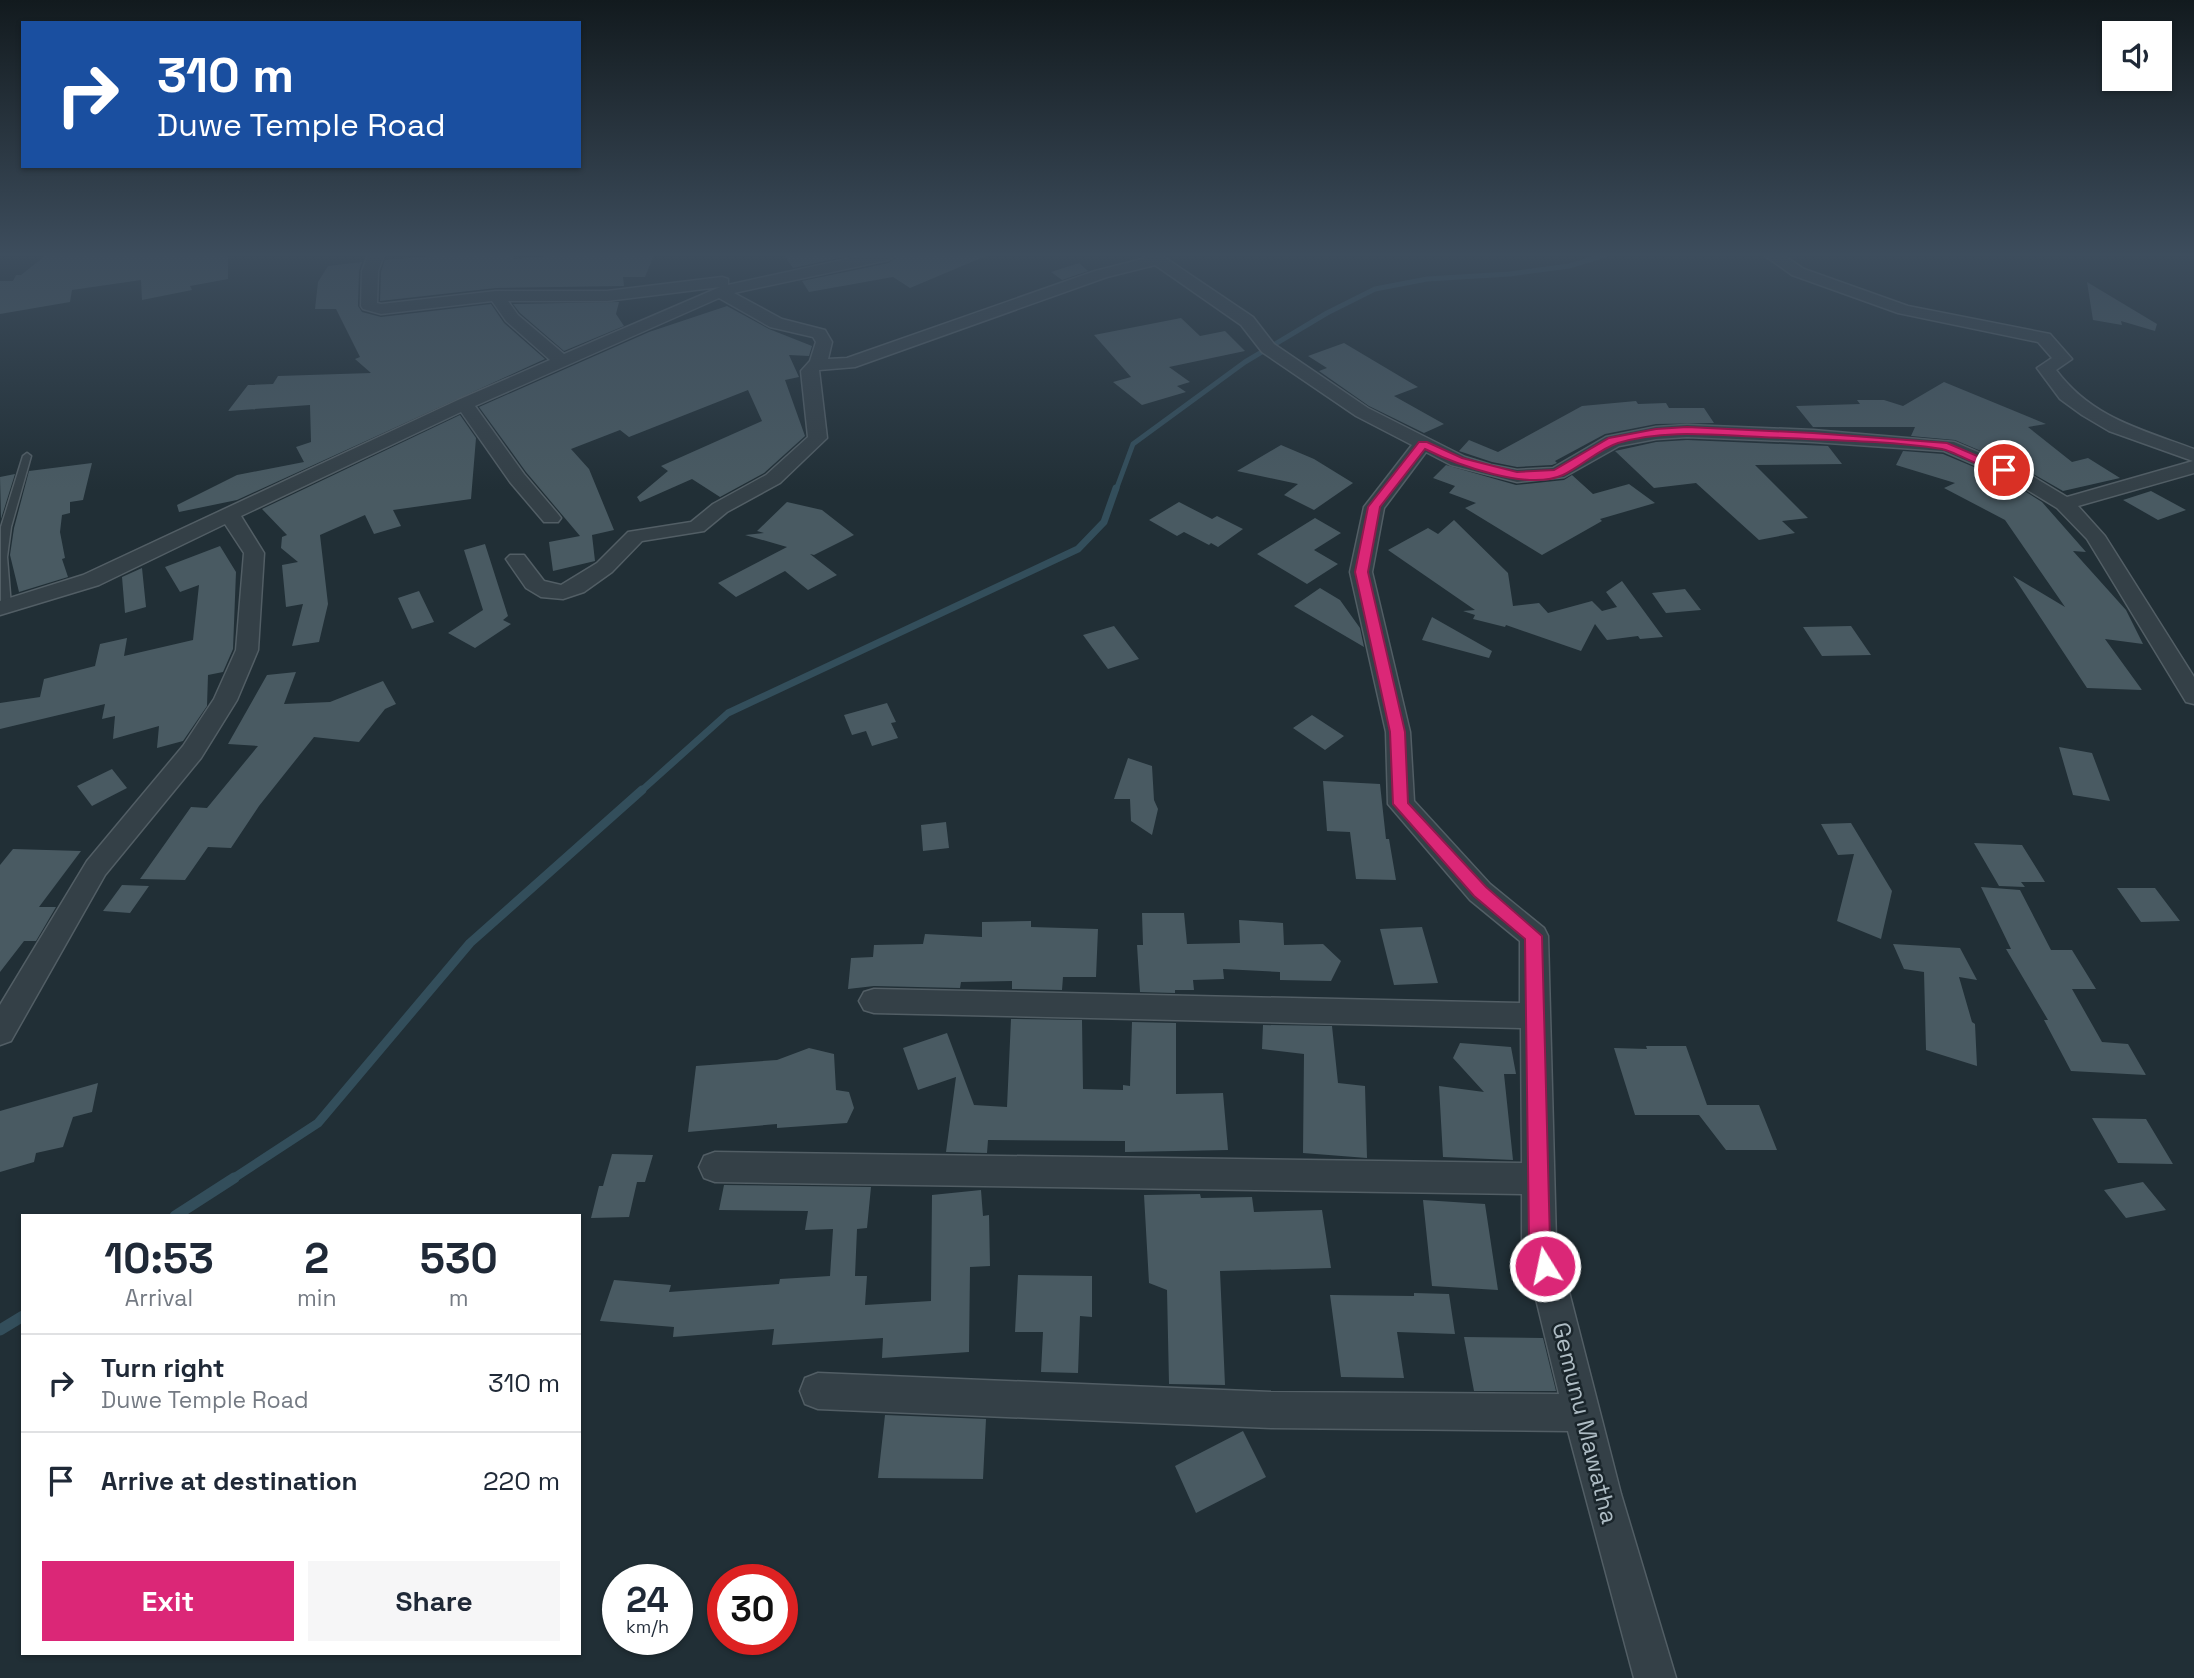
<!DOCTYPE html>
<style>
:root{--surface:#fff;--page:#f6f6f7;--text:#1f2937;--muted:#747a83;--line:#e0e1e3;--accent:#db2777}
body{margin:0;font-family:"Space Grotesk",sans-serif;background:var(--page);color:var(--text);height:100vh;display:flex;flex-direction:column;font-size:26px;white-space:nowrap}
*{box-sizing:border-box;margin:0}
p{font-size:23px;color:var(--muted)}
.icon{flex:none;width:38px;height:38px;fill:none;stroke:currentColor;stroke-width:2;stroke-linecap:round;stroke-linejoin:round}
.map{position:relative;flex:1;overflow:hidden}
.side{position:absolute;left:21px;top:1214px;width:560px;height:441px;display:flex;flex-direction:column;background:var(--surface);border-radius:0px;box-shadow:0 2px 5px #0004}
.side>*{flex:none}
.top-card{position:absolute;left:21px;top:21px;width:560px;height:147px;border-radius:0px;box-shadow:0 2px 5px #0004;background:#1a4fa0;color:#fff;overflow:hidden}
.buttons{position:absolute;left:2102px;top:21px;display:grid;gap:14px}
.buttons a{display:grid;place-items:center;width:70px;height:70px;border-radius:0px;background:var(--surface);box-shadow:0 2px 5px #0004;font-size:35px}
.speed{position:absolute;left:602px;top:1564px;display:flex;gap:14px;font-size:35px;font-weight:700;text-align:center}
.speed>*{display:grid;place-content:center;width:91px;height:91px;border-radius:50%;background:var(--surface);box-shadow:0 2px 5px #0004;line-height:1}
.speed small{font-size:18px;font-weight:400}
.speed .limit{border:10px solid #d22;background:#fff;color:#111}
.pin{position:absolute;display:grid;place-items:center;width:60px;height:60px;color:#fff;margin:-30px;border:4px solid #fff;border-radius:50%;box-shadow:0 2px 7px #0007}
.me{position:absolute;width:77px;margin:-38px;rotate:350deg;stroke-linejoin:round;filter:drop-shadow(0 0 5px #0008)}
.turn{display:flex;align-items:center;gap:24px;height:147px;padding:0 21px;font-size:32px}
.turn .icon{width:91px;height:91px;stroke-width:2.5}
.turn b{display:block;font-size:49px;line-height:60px}
.eta{display:flex;justify-content:space-evenly;align-items:center;height:119px;text-align:center}
.eta b{font-size:42px;font-weight:800;line-height:49px}
.primary-button{display:flex;gap:14px;margin-top:auto;padding:14px 21px}
.primary-button a{flex:1;height:80px;border-radius:0px;background:var(--accent);color:#fff;font-size:28px;font-weight:800;line-height:80px;text-align:center}
.primary-button a+a{background:var(--page);color:var(--text)}
ul{padding:0;list-style:none}
li{display:flex;align-items:center;gap:21px;height:98px;padding:0 21px;border-top:2px solid var(--line)}
li div{flex:1}
li b{display:block;font-size:26px}
li em{font-style:normal}
.map>svg:first-child{display:block}
.lines{fill:none;stroke-linecap:round;stroke-linejoin:round}
.stream-far3{stroke:#334e5b;stroke-width:5}
.stream-far2{stroke:#334e5b;stroke-width:7}
.stream-far1{stroke:#334e5b;stroke-width:9}
.stream{stroke:#334e5b;stroke-width:11}
.building{fill:#495a62}
.service-casing{stroke:#525e65;stroke-width:3}
.minor-casing{stroke:#525e65;stroke-width:3}
.service{fill:#344047;fill-rule:evenodd}
.minor{fill:#344047;fill-rule:evenodd}
.route{fill:#db2777;stroke:#8e194d;stroke-width:2}
.labels{text-anchor:middle;stroke-width:5;stroke-linejoin:round;paint-order:stroke}
.street-label{font-size:24px;fill:#aebcc4;stroke:#1a252b}
</style>
<div class="map">
<svg width="2194" height="1678" viewBox="0 0 2194 1678">
<rect width="100%" height="100%" fill="#212f36"/>
<g class="lines">
<path class="stream-far3" d="M1116,490L1133,444L1245,362L1327,313L1375,289L1427,279L1510,274L1569,266L1605,255"/>
<path class="stream-far2" d="M640,792L728,713L1078,549L1104,522L1116,488"/>
<path class="stream-far1" d="M231,1180L318,1123L470,943L642,790"/>
<path class="stream" d="M175,1216L234,1178
M0,1330L23,1316"/>
</g>
<path class="building" d="M228,255V279L190,286L192,290L142,300L141,280L72,290L70,302L0,314V281H13L16,275H21L45,256Z
M449,255H514L513,259L566,255H654L645,277H623L624,286L496,288L380,301L381,272L385,260Z
M784,255H852L793,268Z
M899,255H988L910,288L893,277L809,292L802,281L889,263Z
M362,262L359,271L358,306L362,312L381,317L491,304L504,323L545,359L237,500L179,512L177,505L237,475L304,462L296,447L311,442L310,405L228,411L248,385L273,384L278,376L371,373L355,359L360,357L336,309H315L318,282L328,266Z
M1079,263L1088,271L1062,280L1051,272Z
M2087,282L2157,324L2155,331L2121,321L2122,325L2093,320Z
M619,302L616,314L624,326L564,351L520,313L513,304Z
M727,306L769,329L812,346L809,356L789,355L799,377L785,380L805,436L764,473L720,497L692,479L640,502L637,497L668,471L661,466L762,421L748,390L629,437L620,430L571,449L589,469L614,530L592,535L595,561L553,571L549,542L580,536L526,472L479,407L649,332Z
M1181,318L1200,336L1225,331L1245,351L1169,367L1190,382L1177,386L1186,392L1142,405L1113,382L1131,377L1094,335Z
M1344,343L1418,387L1394,396L1444,424L1424,433L1369,406L1319,371L1327,368L1308,356Z
M1944,382L2046,424L2028,427L2072,462L2088,458L2120,478L2063,491L2028,471L1955,440L1911,436L1915,427H1813L1796,406L1860,404L1857,400H1884L1903,406Z
M1636,401L1638,404L1666,403L1669,408H1704L1714,423L1656,424L1605,434L1555,461L1557,463L1552,465L1517,467L1492,462L1459,451L1469,440L1498,452L1582,406Z
M460,415L476,438L471,499L393,510L401,526L374,534L365,515L320,535L328,604L319,642L292,646L303,604L286,607L282,565L298,562L281,548L282,537L287,535L262,509Z
M1687,440L1828,446L1842,464L1755,465L1808,518L1782,521L1795,533L1759,540L1696,483L1654,488L1615,451L1656,442Z
M1281,445L1314,459L1353,483L1314,510L1284,495L1298,484L1237,471Z
M1903,451L1943,454L2012,483L2042,502L2086,552L2073,551L2126,610L2143,644L2105,639L2142,690L2087,688L2013,576L2065,607L2005,520L1944,488L1955,483L1896,465Z
M92,463L83,500L70,502V513L62,515L60,532L65,558L62,559L68,577L19,592L10,555L14,528L29,471Z
M1446,465L1516,485L1564,480L1572,475L1593,494L1629,484L1655,503L1600,519L1602,521L1542,555L1465,508L1476,503L1449,493L1455,486L1433,478Z
M15,474L1,519L0,477Z
M2151,491L2186,510L2158,520L2123,500Z
M787,502L822,510L854,535L814,555L810,554L837,575L808,590L785,571L736,597L718,583L787,547L745,535L764,533L757,531Z
M1179,502L1212,519L1217,516L1243,529L1218,547L1211,543L1209,545L1184,532L1177,536L1149,520Z
M1315,518L1341,533L1314,550L1338,564L1307,584L1257,554Z
M1454,520L1508,573L1513,606L1539,603L1548,613L1592,601L1602,611L1617,607L1606,592L1622,581L1663,637L1640,639L1638,636L1607,640L1595,624L1581,651L1506,625L1505,627L1473,619L1475,615L1463,611L1475,610L1388,550L1428,528L1438,534Z
M485,544L508,616L503,620L511,624L475,648L448,633L483,610L464,550Z
M220,546L236,572L233,649L223,672L208,675L207,706L183,741L157,748L159,726L113,739L115,716L102,719L105,704L0,729V703L40,697L44,679L95,666L100,644L127,638L124,656L193,640L199,585L180,592L165,567Z
M142,568L146,607L125,613L122,577Z
M1320,588L1340,600L1360,628L1364,647L1294,606Z
M1685,589L1701,610L1666,613L1652,593Z
M419,591L434,622L412,629L398,598Z
M1432,617L1492,651L1489,658L1422,640Z
M1114,626L1139,659L1108,669L1083,635Z
M1851,626L1871,655L1822,656L1803,627Z
M296,672L284,704L330,702L383,681L396,704L385,709L359,742L314,737L259,806L231,848L208,847L185,880L140,879L191,807L207,808L258,746L228,744L267,675Z
M887,703L896,722L891,723L898,738L872,746L866,731L852,735L844,715Z
M1312,715L1344,736L1325,750L1293,728Z
M2059,747L2092,753L2110,801L2073,795Z
M1128,758L1152,766L1154,800L1158,809L1152,835L1131,821L1130,799H1114Z
M112,769L127,788L92,806L77,786Z
M1323,781L1380,784L1386,839H1389L1396,880L1356,879L1350,832L1327,831Z
M946,822L949,848L923,851L921,825Z
M1851,823L1892,891L1881,939L1837,921L1854,854L1838,855L1821,824Z
M1974,843L2022,845L2045,882H2021L2025,887L1999,886Z
M13,849L81,851L39,907H56L36,941H24L0,972V865Z
M122,885L149,886L130,913L103,911Z
M1981,887L2020,890L2051,950H2072L2096,989H2072L2102,1042L2128,1044L2146,1075L2071,1071L2044,1020H2048L2006,949H2011Z
M2117,888H2155L2180,921L2141,922Z
M1142,913H1184L1187,944L1240,943L1239,920L1283,923L1284,945L1323,944L1341,961L1331,981L1280,980V972L1223,969L1224,979L1193,980L1194,990H1175V993L1140,992L1137,945H1143Z
M1031,921V927L1098,929L1096,977H1063L1062,990L1012,989V981L961,982L960,988L874,986L848,989L851,958L873,957L874,945L923,944L925,934L982,937V922Z
M1422,927L1438,983L1394,985L1380,929Z
M1893,944L1960,948L1977,980L1959,977L1972,1022L1975,1024L1977,1066L1926,1050L1924,972L1904,969Z
M1011,1019L1082,1020L1083,1089L1123,1090V1085L1130,1086L1132,1022L1176,1023V1094L1223,1093L1228,1150L1125,1152V1141L988,1140L987,1153L946,1152L956,1077L918,1090L903,1048L947,1033L974,1105L1007,1107Z
M1263,1025L1332,1026L1338,1083L1365,1086L1367,1158L1303,1153L1304,1054L1262,1049Z
M1460,1043L1511,1047L1516,1074H1504L1513,1160L1443,1157L1439,1086L1484,1092L1453,1058Z
M1646,1046H1686L1707,1105H1759L1777,1150H1726L1699,1115H1635L1614,1048L1647,1049Z
M809,1048L834,1054L836,1090L849,1092L854,1108L847,1123L777,1128V1124L688,1132L696,1066L777,1060Z
M98,1083L92,1112L73,1117L63,1147L36,1153L34,1162L0,1172V1111Z
M2092,1118L2146,1119L2173,1164L2118,1163Z
M612,1154L653,1155L645,1182H637L629,1217L591,1218L599,1186H603Z
M2143,1182L2166,1210L2126,1218L2104,1190Z
M724,1185L871,1187L867,1228L857,1229L855,1276H867L865,1305L931,1301L932,1195L981,1190L983,1216L989,1215L990,1266L970,1267L969,1352L882,1358L883,1338L772,1345L774,1329L673,1337L674,1327L600,1321L614,1280L671,1285L669,1292L779,1284L780,1279L830,1276L833,1229L805,1230L808,1211L719,1210Z
M1200,1194L1201,1198L1252,1197L1254,1212L1322,1210L1331,1268L1220,1271L1225,1385L1169,1384L1167,1290L1149,1283L1144,1195Z
M1423,1200L1485,1204L1498,1290L1432,1286Z
M1018,1275L1092,1276V1317L1080,1316L1078,1373L1041,1372L1043,1332H1015Z
M1414,1293L1449,1294L1455,1334L1397,1332L1404,1378L1341,1377L1330,1295L1414,1296Z
M1464,1337L1543,1338L1556,1391H1474Z
M885,1415L986,1419L983,1479L878,1478Z
M1243,1431L1266,1477L1196,1513L1175,1466Z"/>
<g class="lines">
<g class="service-casing">
<path id="service" d="M27,453L31,456L11,527L7,557L11,606L6,609L1,606V527L23,456Z"/>
</g>
<g class="minor-casing">
<path id="minor" d="M368,255H384L378,271L377,303L381,304L496,291H607L722,277L728,279V285L865,255H896L888,260L734,293L782,319L825,330L832,342L828,359L847,358L1095,271L1146,258L1143,255H1161L1253,317L1274,344L1368,408L1465,457L1491,465L1517,470L1553,468L1606,437L1656,427L1687,425L1813,430L1954,442L2027,473L2067,497L2193,461L2109,431L2082,415L2060,399L2037,368L2052,358L2038,342L1898,313L1792,275L1764,255H1783L1804,269L1908,306L2050,334L2072,359L2056,370C2092,418 2140,429 2194,449V473L2078,506L2105,536L2194,677V704L2186,702L2087,539L2057,508L2013,481L1944,451L1813,442L1687,437L1656,439L1619,446L1564,477L1517,482L1451,465L1426,452L1384,508L1372,572L1410,732L1414,801L1490,884L1544,928L1548,936L1556,1241L1621,1494L1676,1678H1634L1568,1431L1271,1428L818,1409L805,1404L800,1391L805,1378L818,1373L1271,1392L1559,1394L1522,1241V1194L715,1182L704,1178L699,1167L704,1156L715,1152L1522,1163L1521,1028L874,1013L864,1010L859,1001L864,992L874,989L1520,1003V941L1470,900L1388,804L1386,732L1350,572L1364,507L1412,445L1356,416L1262,352L1241,325L1155,265L1107,277L855,367L819,370L827,438L780,483L727,512L704,531L642,541L612,572L584,592L563,599L541,597L526,588L506,559L510,555H524L544,581L561,585L597,563L628,532L691,522L713,504L766,475L808,437L801,371L810,361L816,342L813,337L770,327L719,298L475,406L524,474L558,514L561,518L558,522H544L510,482L461,412L241,516L264,553L258,650L237,700L201,758L105,875L11,1041L0,1045V1005L87,861L183,746L214,699L236,650L244,553L225,524L99,585L0,615V601L83,575L458,400L550,360L506,321L492,301L381,314L363,309L361,306L362,271ZM720,287L564,354L518,315L508,301H607Z"/>
</g>
<use href="#service" class="service"/>
<use href="#minor" class="minor"/>
</g>
<linearGradient id="sky" x2="0" y2="1"><stop stop-color="#121a1e"/><stop offset="0.52" stop-color="#3d4d5d"/><stop offset="1" stop-color="#3d4d5d" stop-opacity="0"/></linearGradient>
<rect width="2194" height="490" fill="url(#sky)"/>
<path class="route" d="M1687,427L1813,433L1947,443L2010,470C1998,479 1958,452 1942,449C1883,440 1821,440 1761,437C1714,435 1664,429 1618,443C1599,449 1582,466 1563,475C1528,491 1457,465 1425,449L1380,507L1368,572L1405,732L1408,803L1486,887L1542,936L1550,1241L1556,1266L1553,1273L1545,1276L1538,1273L1529,1241L1525,939L1474,896L1393,804L1390,732L1355,572L1368,507L1419,442H1427L1462,458L1517,472L1554,470L1609,438L1656,429Z"/>
<g class="labels">
<g class="street-label">
<text transform="translate(1585 1423) rotate(76)" y="8">Gemunu Mawatha</text>
</g>
</g>
</svg>
<div class="buttons">
<a><svg class="icon" aria-label="sound" viewBox="0 0 24 24"><path d="M4 9h4l5-4v14l-5-4H4zM17 9q2 3 0 6"/></svg></a>
</div>
<div class="speed"><div>24<small>km/h</small></div><div class="limit">30</div></div>
<div class="pin" style="left:2004px;top:470px;background:#d93025"><svg class="icon" aria-label="arrive" viewBox="0 0 24 24"><path d="M6 21V4h12l-3 4 3 4H6"/></svg></div>
<svg class="me" style="left:1545px;top:1266px" viewBox="-20 -20 40 40"><circle r="17" fill="#db2777" stroke="#fff" stroke-width="3"/><path d="M0-11L8 9 0 5-8 9z" fill="#fff"/></svg>
<div class="top-card">
<div class="turn"><svg class="icon" aria-label="right" viewBox="0 0 24 24"><path d="M7 20v-9h11M14 6l5 5-5 5"/></svg><div><b>310 m</b>Duwe Temple Road</div></div>
</div>
<section class="side">
<div class="eta">
<div><b>10:53</b><p>Arrival</p></div>
<div><b>2</b><p>min</p></div>
<div><b>530</b><p>m</p></div>
</div>
<ul>
<li><svg class="icon" aria-label="right" viewBox="0 0 24 24"><path d="M7 20v-9h11M14 6l5 5-5 5"/></svg><div><b>Turn right</b><p>Duwe Temple Road</p></div><em>310 m</em></li>
<li><svg class="icon" aria-label="arrive" viewBox="0 0 24 24"><path d="M6 21V4h12l-3 4 3 4H6"/></svg><div><b>Arrive at destination</b></div><em>220 m</em></li>
</ul>
<div class="primary-button"><a>Exit</a><a>Share</a></div>
</section>
</div>
